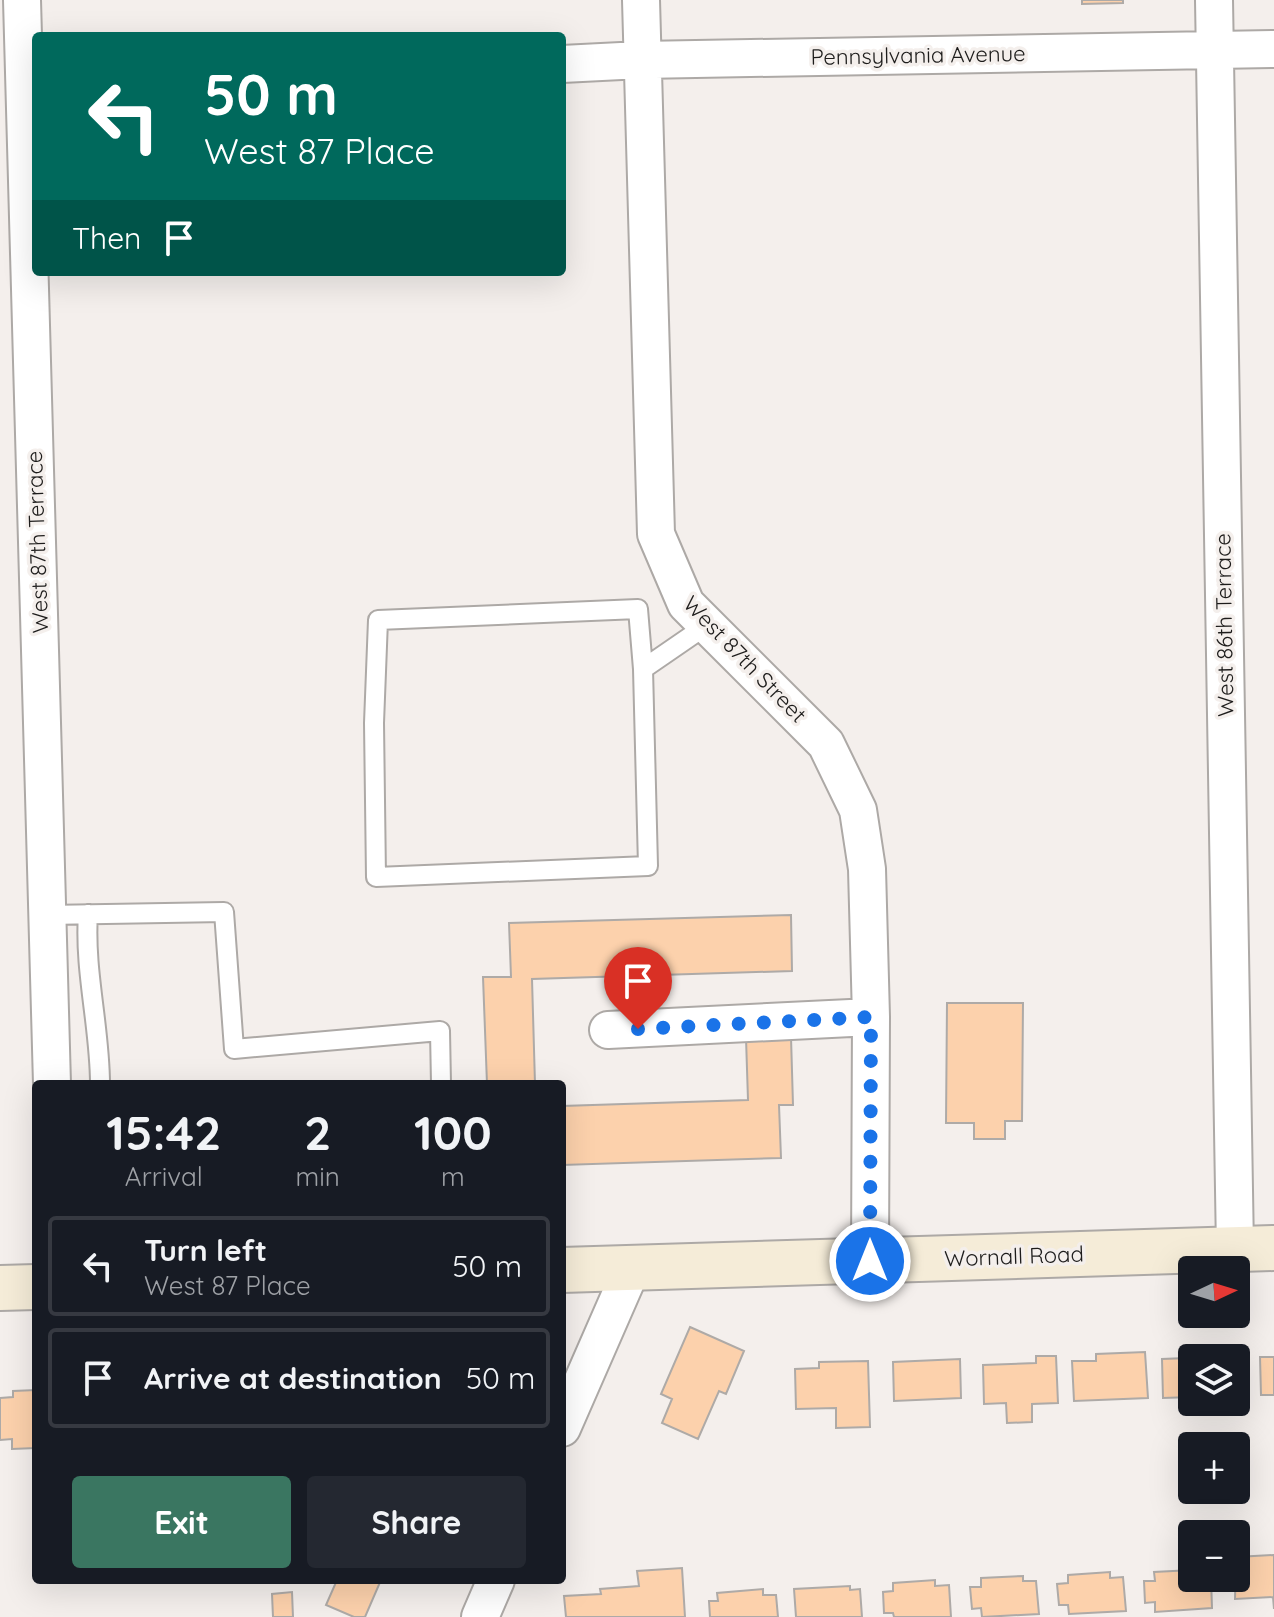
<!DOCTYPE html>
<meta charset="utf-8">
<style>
:root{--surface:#171b24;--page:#242831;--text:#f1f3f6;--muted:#9ea1a6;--line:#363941;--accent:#3a7661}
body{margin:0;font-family:Quicksand,sans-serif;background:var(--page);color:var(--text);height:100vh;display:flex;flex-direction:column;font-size:30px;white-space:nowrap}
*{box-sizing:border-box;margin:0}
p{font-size:26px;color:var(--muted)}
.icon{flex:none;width:44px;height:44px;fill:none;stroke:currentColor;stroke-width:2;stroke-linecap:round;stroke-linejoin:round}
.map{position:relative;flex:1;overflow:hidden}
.details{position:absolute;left:32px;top:1080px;width:534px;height:504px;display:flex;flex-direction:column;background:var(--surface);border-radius:8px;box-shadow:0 8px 32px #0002}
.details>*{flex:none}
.guide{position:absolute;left:32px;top:32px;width:534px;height:244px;border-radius:8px;box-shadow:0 8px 32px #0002;background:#00695c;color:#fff;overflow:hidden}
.needle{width:52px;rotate:86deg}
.fabs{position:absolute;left:1178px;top:1256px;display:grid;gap:16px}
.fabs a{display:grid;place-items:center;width:72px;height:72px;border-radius:8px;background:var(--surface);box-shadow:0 8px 32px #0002;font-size:40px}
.pin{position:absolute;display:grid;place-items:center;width:68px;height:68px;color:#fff;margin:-82px -34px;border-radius:50% 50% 50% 0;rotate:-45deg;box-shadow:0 0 8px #0007}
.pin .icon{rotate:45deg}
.me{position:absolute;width:88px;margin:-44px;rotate:0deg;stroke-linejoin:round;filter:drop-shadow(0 0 6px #0008)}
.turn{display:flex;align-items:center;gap:28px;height:168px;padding:0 40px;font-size:36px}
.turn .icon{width:104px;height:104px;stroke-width:2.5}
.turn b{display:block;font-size:56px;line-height:68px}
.then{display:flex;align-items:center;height:76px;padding:0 40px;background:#0003;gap:16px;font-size:30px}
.eta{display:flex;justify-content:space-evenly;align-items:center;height:136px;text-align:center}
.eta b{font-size:48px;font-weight:800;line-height:56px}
.action{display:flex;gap:16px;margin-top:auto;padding:16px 40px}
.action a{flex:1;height:92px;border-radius:8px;background:var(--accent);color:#fff;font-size:32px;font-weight:800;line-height:92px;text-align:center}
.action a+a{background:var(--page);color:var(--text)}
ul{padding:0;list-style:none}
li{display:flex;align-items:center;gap:24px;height:100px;margin:0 16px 12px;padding:0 24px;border:4px solid var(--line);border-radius:8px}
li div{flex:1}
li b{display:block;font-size:30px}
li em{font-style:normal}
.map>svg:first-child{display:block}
.building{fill:#fcd1ac;stroke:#aeaaa7;stroke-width:2}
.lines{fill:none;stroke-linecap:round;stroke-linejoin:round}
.lane-casing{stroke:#ada9a6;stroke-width:22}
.street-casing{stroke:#ada9a6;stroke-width:40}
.secondary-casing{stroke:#ada9a6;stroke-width:48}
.lane{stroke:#fff;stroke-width:18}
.street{stroke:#fff;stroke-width:36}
.secondary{stroke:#f5ecd8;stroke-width:44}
.route{stroke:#1a73e8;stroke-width:14;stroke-dasharray:0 25.2}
.labels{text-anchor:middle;stroke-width:7;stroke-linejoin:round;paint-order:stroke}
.street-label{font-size:22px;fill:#1d1c1b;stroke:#f4efec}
</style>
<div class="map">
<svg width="1274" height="1617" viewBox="0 0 1274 1617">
<rect width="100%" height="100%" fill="#f4efec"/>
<path class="building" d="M1082,0H1123V3L1082,4Z
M791,915L792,971L532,979L535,1084H487L483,977H511L509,923Z
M947,1003H1023L1022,1121H1005V1139H974V1123H946Z
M791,1037L793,1105H779L781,1158L562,1165V1106L748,1100L746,1038Z
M690,1327L744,1351L726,1394L719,1391L698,1439L662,1423L672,1399L661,1394Z
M1236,1350L1238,1396L1236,1358H1192V1397L1163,1398L1162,1359L1187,1358V1352Z
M1145,1352L1148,1398L1074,1401L1072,1361H1096V1354Z
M1036,1356H1056L1058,1403L1032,1404V1422L1007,1423L1006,1403L984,1404L983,1365L1036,1363Z
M1260,1357H1274V1395H1261Z
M960,1359L961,1398L894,1401L893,1362Z
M868,1361L870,1427L836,1428V1408L796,1409L795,1369L819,1368V1362Z
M36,1390V1448L12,1449V1439L0,1440V1398L13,1397V1391Z
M1274,1555V1609L1273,1597L1235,1599L1236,1557Z
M682,1568L685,1617H566L564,1596L601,1594L600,1589L639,1586L637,1571Z
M1192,1570V1578H1211L1212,1608L1155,1612V1602L1145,1603L1144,1581H1155L1154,1572Z
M1110,1572V1578L1123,1577L1126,1611L1069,1614L1068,1605H1059L1057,1584L1068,1583V1575Z
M1023,1576V1581H1036L1039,1614L982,1617L981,1608L972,1609L970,1587H981V1578Z
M337,1580H381L365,1617H354L326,1605Z
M935,1580V1586L949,1585L951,1617H894L893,1613H884L883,1592L893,1591V1583Z
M850,1586V1590L860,1589L862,1617H796L794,1589Z
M763,1589V1595H776L778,1617H710L709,1601H718L717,1593Z
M292,1592L293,1617H273L272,1594Z"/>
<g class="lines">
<g class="lane-casing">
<path id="lane" d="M643,669L648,866L376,877L374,723L378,620L638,609L643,669L707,625
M88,914C84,971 100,1027 100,1084
M47,915L224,912L234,1049L440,1031L441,1084"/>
</g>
<g class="street-casing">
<path id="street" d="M22,0L52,1084
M641,0L656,534L686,604L826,744L858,810L867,869L871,1017L870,1261
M1214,0L1235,1249
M562,64L641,60L1274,49
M608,1030L871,1017
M562,1428L632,1268
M480,1617L496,1580"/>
</g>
<g class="secondary-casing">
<path id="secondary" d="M562,1270L1274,1248
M0,1288L36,1287"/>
</g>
<use href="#lane" class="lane"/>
<use href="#street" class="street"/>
<use href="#secondary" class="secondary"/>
</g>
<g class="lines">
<path class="route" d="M638,1029L871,1017L870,1261"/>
</g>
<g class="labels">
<g class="street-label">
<text transform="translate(918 55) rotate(-1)" y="8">Pennsylvania Avenue</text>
<text transform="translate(37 542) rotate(-92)" y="8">West 87th Terrace</text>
<text transform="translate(1224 625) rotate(-91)" y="8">West 86th Terrace</text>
<text transform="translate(745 659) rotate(46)" y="8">West 87th Street</text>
<text transform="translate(1014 1256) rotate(-2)" y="8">Wornall Road</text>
</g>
</g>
</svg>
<div class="fabs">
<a><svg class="needle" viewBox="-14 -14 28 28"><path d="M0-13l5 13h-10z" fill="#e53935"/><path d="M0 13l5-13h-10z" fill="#9ea1a6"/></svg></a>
<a><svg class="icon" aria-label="layers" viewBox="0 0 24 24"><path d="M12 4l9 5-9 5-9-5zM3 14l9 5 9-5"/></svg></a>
<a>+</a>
<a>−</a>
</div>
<div class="pin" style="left:638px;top:1029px;background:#d93025"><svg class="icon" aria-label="arrive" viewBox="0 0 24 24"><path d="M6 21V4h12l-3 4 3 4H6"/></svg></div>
<svg class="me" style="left:870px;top:1261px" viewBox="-20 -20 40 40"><circle r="17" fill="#1a73e8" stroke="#fff" stroke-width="3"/><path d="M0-11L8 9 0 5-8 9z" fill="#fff"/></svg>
<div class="guide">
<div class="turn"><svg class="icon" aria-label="left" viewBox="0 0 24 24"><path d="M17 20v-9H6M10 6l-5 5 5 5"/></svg><div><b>50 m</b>West 87 Place</div></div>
<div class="then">Then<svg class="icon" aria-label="arrive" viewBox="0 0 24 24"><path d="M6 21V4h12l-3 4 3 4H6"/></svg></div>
</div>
<section class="details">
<div class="eta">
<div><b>15:42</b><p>Arrival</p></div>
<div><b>2</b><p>min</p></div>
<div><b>100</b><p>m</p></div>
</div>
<ul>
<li><svg class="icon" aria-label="left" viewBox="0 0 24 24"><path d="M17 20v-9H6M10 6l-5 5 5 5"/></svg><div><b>Turn left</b><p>West 87 Place</p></div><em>50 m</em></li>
<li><svg class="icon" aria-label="arrive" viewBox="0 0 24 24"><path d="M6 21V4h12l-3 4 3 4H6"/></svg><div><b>Arrive at destination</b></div><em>50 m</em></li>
</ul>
<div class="action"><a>Exit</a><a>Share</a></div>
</section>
</div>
